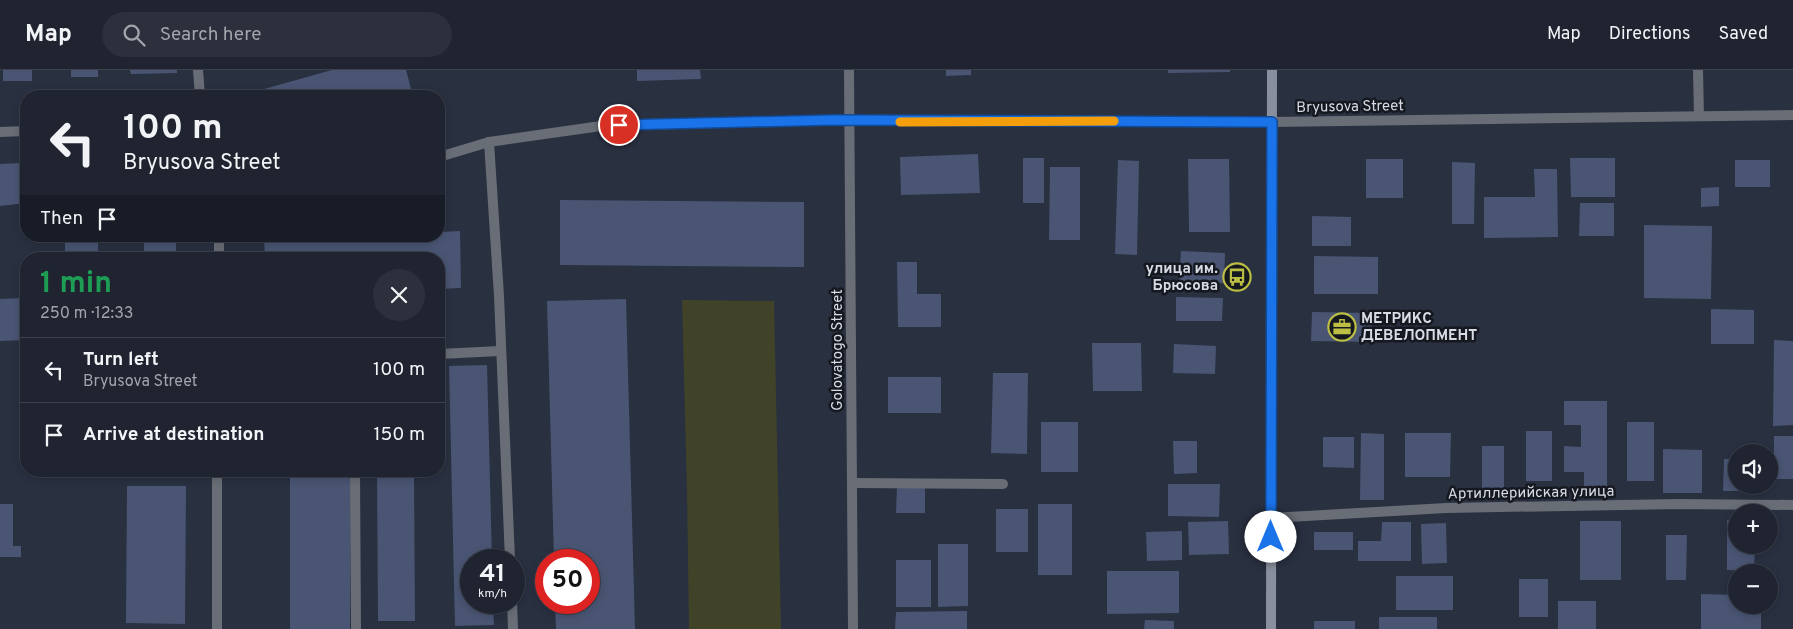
<!DOCTYPE html>
<meta charset="utf-8">
<style>
:root{--surface:#1f2430;--page:#2c303c;--text:#f1f3f6;--muted:#a1a4ab;--line:#3c414c}
body{margin:0;font-family:Overpass,sans-serif;background:var(--page);color:var(--text);height:100vh;display:flex;flex-direction:column;font-size:19px;white-space:nowrap}
*{box-sizing:border-box;margin:0}
p{font-size:16px;color:var(--muted)}
.icon{flex:none;width:28px;height:28px;fill:none;stroke:currentColor;stroke-width:2;stroke-linecap:round;stroke-linejoin:round}
.map{position:relative;flex:1;overflow:hidden}
.drawer{position:absolute;left:20px;top:182px;width:425px;height:225px;display:flex;flex-direction:column;background:var(--surface);border-radius:20px;box-shadow:0 2px 8px #0003,0 0 0 1px var(--line)}
.drawer>*{flex:none}
.banner{position:absolute;left:20px;top:20px;width:425px;height:152px;border-radius:20px;box-shadow:0 2px 8px #0003,0 0 0 1px var(--line);background:#1f2430;color:var(--text);overflow:hidden}
.buttons{position:absolute;left:1728px;top:374px;display:grid;gap:10px}
.buttons a{display:grid;place-items:center;width:50px;height:50px;border-radius:50%;background:var(--surface);box-shadow:0 2px 8px #0003,0 0 0 1px var(--line);font-size:25px}
.speed{position:absolute;left:460px;top:479px;display:flex;gap:10px;font-size:25px;font-weight:700;text-align:center}
.speed>*{display:grid;place-content:center;width:65px;height:65px;border-radius:50%;background:var(--surface);box-shadow:0 2px 8px #0003,0 0 0 1px var(--line);line-height:1}
.speed small{font-size:12px;font-weight:400}
.speed .limit{border:8px solid #d22;background:#fff;color:#111}
.pin{position:absolute;display:grid;place-items:center;width:42px;height:42px;color:#fff;margin:-21px;border:2px solid #fff;border-radius:50%;box-shadow:0 1px 5px #0007}
.me{position:absolute;width:55px;margin:-28px;rotate:0deg;stroke-linejoin:round;filter:drop-shadow(0 0 4px #0008)}
.turn{display:flex;align-items:center;gap:18px;height:105px;padding:0 20px;font-size:22px}
.turn .icon{width:65px;height:65px;stroke-width:2.5}
.turn b{display:block;font-size:35px;line-height:42px}
.then{display:flex;align-items:center;height:48px;padding:0 20px;background:#0003;gap:10px;font-size:19px}
.round{display:grid;place-items:center;flex:none;width:52px;height:52px;border-radius:26px;background:var(--page)}
.headline{display:flex;align-items:center;justify-content:space-between;height:85px;padding:0 20px}
h1{font-size:30px;font-weight:700;line-height:38px;color:#1e9e55}
ul{padding:0;list-style:none}
li{display:flex;align-items:center;gap:15px;height:65px;padding:0 20px;border-top:1px solid var(--line)}
li div{flex:1}
li b{display:block;font-size:19px}
li em{font-style:normal}
header{display:flex;align-items:center;gap:30px;box-sizing:border-box;height:70px;padding:0 25px;background:var(--surface);border-bottom:1px solid var(--line)}
header strong{font-size:24px}
nav{display:flex;gap:28px;margin-inline-start:auto;font-size:18px}
.search{width:350px;height:45px;background:var(--page);display:flex;align-items:center;gap:12px;box-sizing:border-box;padding:0 18px;border-radius:28px;color:var(--muted);font-size:19px}
.map>svg:first-child{display:block}
.green{fill:#414328}
.building{fill:#495573}
.lines{fill:none;stroke-linecap:round;stroke-linejoin:round}
.lane{stroke:#696d75;stroke-width:10}
.street{stroke:#696d75;stroke-width:10}
.secondary{stroke:#898f9c;stroke-width:10}
.route-casing{stroke:#114b97;stroke-width:12}
.route{stroke:#1a73e8;stroke-width:9}
.slow{stroke:#f59e0b;stroke-width:9}
.labels{text-anchor:middle;stroke-width:5;stroke-linejoin:round;paint-order:stroke}
.street-label{font-size:15px;fill:#d7dbe6;stroke:#15181f}
.poi-label{font-size:15px;font-weight:bold;fill:#d7dbe6;stroke:#15181f;text-anchor:end}
</style>
<header>
<strong>Map</strong>
<div class="search"><svg class="icon" aria-label="search" viewBox="0 0 24 24"><circle cx="10" cy="10" r="6"/><path d="M15 15l6 6"/></svg>Search here</div>
<nav><a>Map</a><a>Directions</a><a>Saved</a></nav>
</header>
<div class="map">
<svg width="1793" height="559" viewBox="0 0 1793 559">
<rect width="100%" height="100%" fill="#293040"/>
<path class="green" d="M682,230L774,231L781,559H689L687,421Z"/>
<path class="building" d="M3,0H32V11H3Z
M71,0H98V7H71Z
M130,0H177V3L131,4Z
M332,0H406L413,26H259L257,21Z
M637,0H700L701,9L637,11Z
M946,0H971V5L946,6Z
M1168,0H1230V2L1168,3Z
M978,84L980,123L901,125L900,87Z
M1023,88H1044V133H1023Z
M1570,88H1615V127H1571Z
M1188,89H1229L1230,162H1189Z
M1366,89H1403V128H1366Z
M1118,90L1139,91L1137,185L1115,184Z
M1735,90H1770V117H1735Z
M1452,92L1475,93L1474,154H1452Z
M23,93L26,133L0,136V94Z
M1050,97H1080V170H1049Z
M1534,99H1557L1558,167L1484,168V127H1535Z
M1719,117V136L1701,137V118Z
M560,130L804,132V197L560,195Z
M1580,133H1614V166H1579Z
M1312,146L1351,147V176H1312Z
M1644,155L1712,156L1711,229L1644,228Z
M460,161L461,218L439,219V189H265L264,166H439V162Z
M65,166H98V189H65Z
M144,166H176V189H144Z
M1181,181L1225,183L1224,213L1179,211Z
M1314,186L1378,187V224H1314Z
M897,192H917V224H941V257H898Z
M1176,227L1223,228L1222,251H1176Z
M25,228L26,270L0,271V229Z
M626,229L635,559H556L555,532H589V490H554L547,231Z
M1711,239L1754,240V274H1711Z
M1312,242L1372,243V272L1311,271Z
M1774,270L1793,271V355L1773,356Z
M1092,273H1141L1142,321H1093Z
M1174,274L1216,276L1215,304L1173,303Z
M487,295L492,490H471V532H493L494,555L455,556L449,296Z
M993,303H1028L1027,384L991,383Z
M888,307H941V343H888Z
M1564,331H1607V425L1584,424V402H1564V376L1581,377V355H1564Z
M1041,352H1078V402H1041Z
M1627,352H1654V411H1627Z
M1526,361H1552V411H1526Z
M1361,363L1384,364V430H1360Z
M1405,363H1451L1450,407H1405Z
M1774,366H1793V409H1774Z
M1323,367H1354V398L1323,397Z
M1173,371H1197V403L1174,404Z
M1482,376H1504V426H1482Z
M1663,379L1702,380V423H1663Z
M1724,389H1736V415H1755V421H1723Z
M290,401H351L350,559H290Z
M377,401H414L415,551H378Z
M1168,414H1220L1219,447L1168,446Z
M127,416H186L185,554L126,553Z
M897,416L925,417V443H896Z
M0,434H13V476H21V487H0Z
M1038,434H1072V505H1038Z
M996,439H1028V482H996Z
M1727,450H1736V475H1755L1754,501L1727,500Z
M1228,451L1229,484L1189,485L1188,452Z
M1580,451H1621V510H1580Z
M1382,452H1411V491H1358V471H1381Z
M1446,453L1447,493L1422,494L1421,454Z
M1182,461V490L1147,491L1146,462Z
M1314,462H1353V480H1314Z
M1666,465H1687L1686,510H1666Z
M938,474H968V536L938,537Z
M896,490H931V537H896Z
M1107,501H1179V543L1107,544Z
M1396,506H1453V540H1396Z
M1519,509H1548V547H1519Z
M1701,524L1736,525V535H1761V559H1701Z
M1558,531H1596V559H1558Z
M967,541V559H895L896,542Z
M1379,547H1437V559H1379Z
M1145,550L1174,551V559H1144Z
M1314,551H1355V559H1314Z"/>
<g class="lines">
<path class="lane" d="M198,0L200,26
M1698,0L1699,46
M439,87L489,72
M219,189V166
M439,284L500,281
M355,401L356,559
M853,413L1003,414
M217,559V401"/>
<path class="street" d="M849,0L853,559
M0,62L26,61
M1271,448L1446,438L1678,434L1793,435
M510,490L499,226L489,72L601,56L833,50L1272,52L1793,45
M512,532L513,559"/>
<path class="secondary" d="M1271,559L1272,0"/>
</g>
<g class="lines">
<g class="route-casing">
<path id="route" d="M619,55L833,50L1272,52L1271,467"/>
</g>
<use href="#route" class="route"/>
<path class="slow" d="M900,52L1114,51"/>
</g>
<defs>
<g id="bus-ring" transform="scale(1.4375)"><circle r="9.5" fill="#15181f" stroke="#bcbf44" stroke-width="1.5"/><path d="M-5-6H5V4H4V6H2V4H-2V6H-4V4H-5ZM-3.5-4V0h7V-4ZM-3.5 1.2v1.5H-2V1.2ZM2 1.2v1.5H3.5V1.2Z" fill="#bcbf44"/></g>
<g id="office-ring" transform="scale(1.4375)"><circle r="9.5" fill="#15181f" stroke="#bcbf44" stroke-width="1.5"/><path d="M-6-3h4V-5.5h4V-3h4V5H-6ZM-1-4.5V-3h2v-1.5ZM-6 0V1H6V0Z" fill="#bcbf44"/></g>
</defs>
<g fill-rule="evenodd">
<use href="#bus-ring" x="1237" y="207"/>
<use href="#office-ring" x="1342" y="257"/>
</g>
<g class="labels">
<g class="street-label">
<text transform="translate(1350 36) rotate(-1)" y="5">Bryusova Street</text>
<text transform="translate(837 280) rotate(-90)" y="5">Golovatogo Street</text>
<text transform="translate(1531 422) rotate(-1)" y="5">Артиллерийская улица</text>
</g>
<g class="poi-label">
<text x="1218" y="203">улица им.<tspan x="1218" dy="17">Брюсова</tspan></text>
<text x="1361" y="253" text-anchor="start">МЕТРИКС<tspan x="1361" dy="17">ДЕВЕЛОПМЕНТ</tspan></text>
</g>
</g>
</svg>
<div class="buttons">
<a><svg class="icon" aria-label="sound" viewBox="0 0 24 24"><path d="M4 9h4l5-4v14l-5-4H4zM17 9q2 3 0 6"/></svg></a>
<a>+</a>
<a>−</a>
</div>
<div class="speed"><div>41<small>km/h</small></div><div class="limit">50</div></div>
<div class="pin" style="left:619px;top:55px;background:#d93025"><svg class="icon" aria-label="arrive" viewBox="0 0 24 24"><path d="M6 21V4h12l-3 4 3 4H6"/></svg></div>
<svg class="me" style="left:1271px;top:467px" viewBox="-20 -20 40 40"><circle r="19" fill="#fff"/><path d="M0-13L10 11 0 6-10 11z" fill="#1a73e8"/></svg>
<div class="banner">
<div class="turn"><svg class="icon" aria-label="left" viewBox="0 0 24 24"><path d="M17 20v-9H6M10 6l-5 5 5 5"/></svg><div><b>100 m</b>Bryusova Street</div></div>
<div class="then">Then<svg class="icon" aria-label="arrive" viewBox="0 0 24 24"><path d="M6 21V4h12l-3 4 3 4H6"/></svg></div>
</div>
<section class="drawer">
<div class="headline"><div><h1>1 min</h1><p>250 m · 12:33</p></div><a class="round"><svg class="icon" aria-label="close" viewBox="0 0 24 24"><path d="M6 6l12 12M18 6L6 18"/></svg></a></div>
<ul>
<li><svg class="icon" aria-label="left" viewBox="0 0 24 24"><path d="M17 20v-9H6M10 6l-5 5 5 5"/></svg><div><b>Turn left</b><p>Bryusova Street</p></div><em>100 m</em></li>
<li><svg class="icon" aria-label="arrive" viewBox="0 0 24 24"><path d="M6 21V4h12l-3 4 3 4H6"/></svg><div><b>Arrive at destination</b></div><em>150 m</em></li>
</ul>
</section>
</div>
